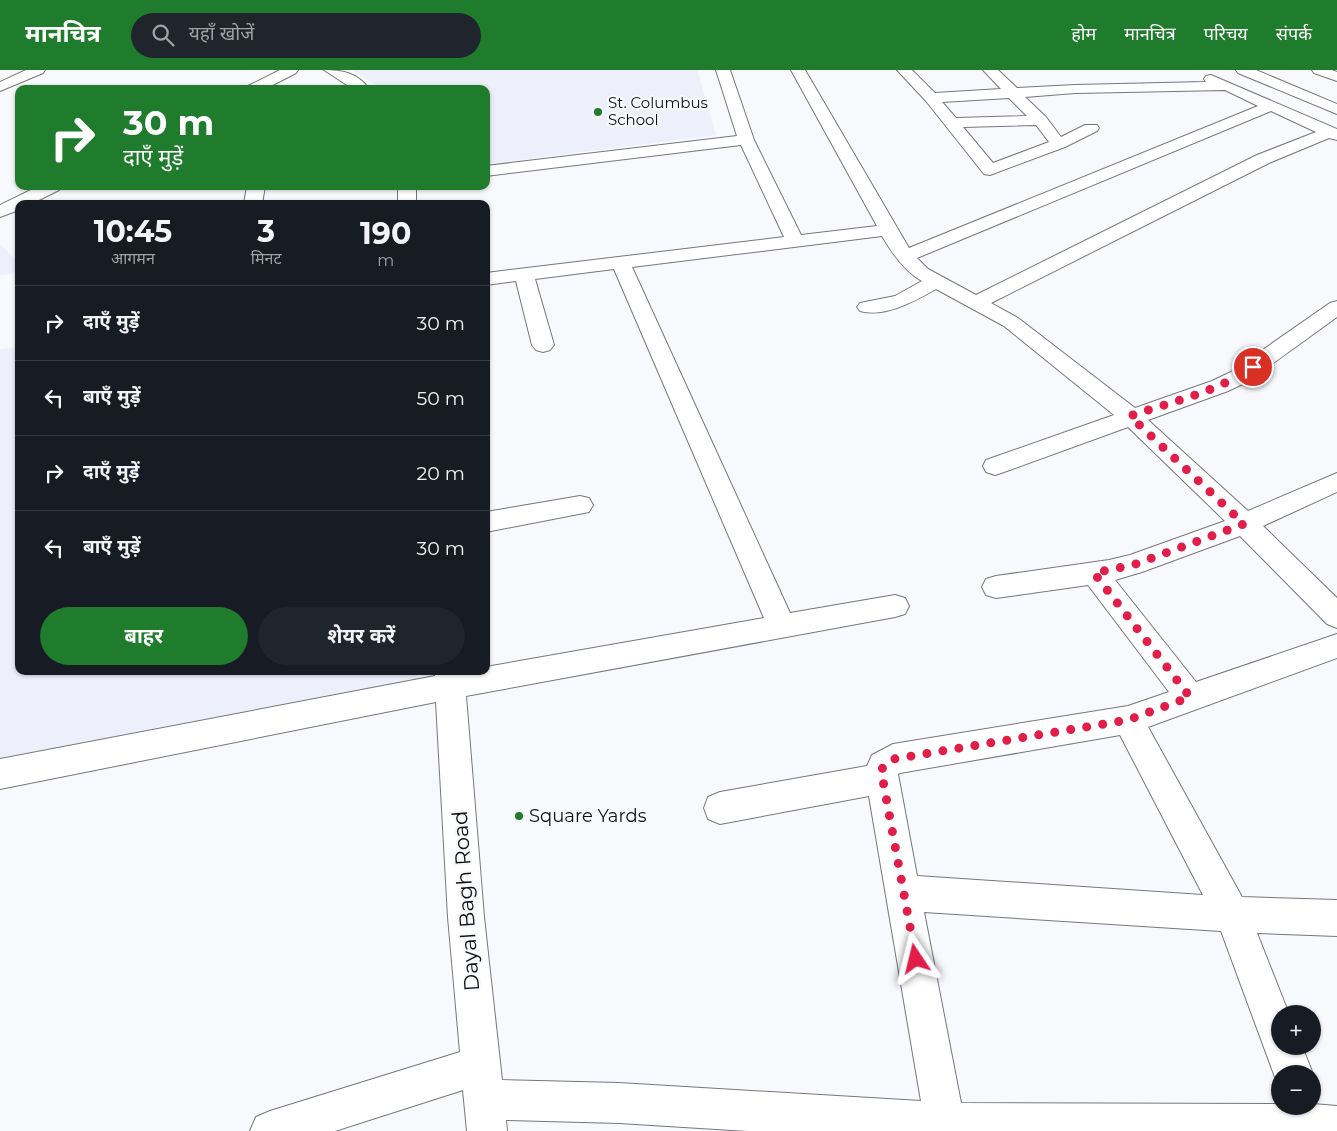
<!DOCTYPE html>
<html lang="hi">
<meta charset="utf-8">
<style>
:root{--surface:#171b24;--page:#20242c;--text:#f1f3f6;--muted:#9ea1a6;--line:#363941;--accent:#1e7c2c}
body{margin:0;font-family:Montserrat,"Noto Sans Devanagari",sans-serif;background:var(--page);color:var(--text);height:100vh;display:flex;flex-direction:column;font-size:19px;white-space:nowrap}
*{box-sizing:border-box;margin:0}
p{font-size:16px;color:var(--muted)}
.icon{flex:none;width:28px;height:28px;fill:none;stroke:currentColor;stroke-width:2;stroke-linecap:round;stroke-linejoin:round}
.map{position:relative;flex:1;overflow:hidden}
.panel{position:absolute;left:15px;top:130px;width:475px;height:475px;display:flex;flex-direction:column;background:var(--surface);border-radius:10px;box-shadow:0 1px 4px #0004}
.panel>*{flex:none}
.hud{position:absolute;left:15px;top:15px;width:475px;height:105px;border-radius:10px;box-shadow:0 1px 4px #0004;background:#1e7c2c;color:#fff;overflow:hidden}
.buttons{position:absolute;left:1271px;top:935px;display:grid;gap:10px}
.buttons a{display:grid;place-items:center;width:50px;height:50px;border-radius:50%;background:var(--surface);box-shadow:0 1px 4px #0004;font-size:25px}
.pin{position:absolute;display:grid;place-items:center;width:42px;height:42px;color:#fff;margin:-21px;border:2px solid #fff;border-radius:50%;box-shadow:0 1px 5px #0007}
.me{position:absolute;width:55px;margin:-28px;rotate:350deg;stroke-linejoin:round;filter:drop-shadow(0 0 4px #0008)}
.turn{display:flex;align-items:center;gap:18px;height:105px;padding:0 25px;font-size:22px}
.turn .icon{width:65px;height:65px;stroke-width:2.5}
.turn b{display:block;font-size:35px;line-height:42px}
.eta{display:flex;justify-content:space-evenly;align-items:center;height:85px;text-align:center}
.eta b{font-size:30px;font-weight:700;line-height:35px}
.primary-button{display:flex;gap:10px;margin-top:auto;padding:10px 25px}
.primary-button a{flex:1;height:58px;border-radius:30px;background:var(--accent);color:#fff;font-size:20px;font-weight:700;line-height:58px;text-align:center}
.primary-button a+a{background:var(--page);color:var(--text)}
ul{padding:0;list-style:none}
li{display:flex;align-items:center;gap:15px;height:75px;padding:0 25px;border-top:1px solid var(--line)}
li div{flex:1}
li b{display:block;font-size:19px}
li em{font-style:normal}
header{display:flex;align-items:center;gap:30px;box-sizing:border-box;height:70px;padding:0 25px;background:var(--accent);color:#fff}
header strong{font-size:24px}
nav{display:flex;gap:28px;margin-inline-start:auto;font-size:18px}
.search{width:350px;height:45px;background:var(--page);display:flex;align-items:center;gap:12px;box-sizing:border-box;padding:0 18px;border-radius:28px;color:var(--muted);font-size:19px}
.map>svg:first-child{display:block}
.built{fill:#edeffb}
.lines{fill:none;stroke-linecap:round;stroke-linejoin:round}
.street-casing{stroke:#76777b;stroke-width:2}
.secondary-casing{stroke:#76777b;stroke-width:2}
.street{fill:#fff;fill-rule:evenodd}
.secondary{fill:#fff;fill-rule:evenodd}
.route{stroke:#e11d48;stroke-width:9;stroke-dasharray:0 16.2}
.poi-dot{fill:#1e7c2c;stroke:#f8f9fd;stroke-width:2}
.labels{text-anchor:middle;stroke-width:4.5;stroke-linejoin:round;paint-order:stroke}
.far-poi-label{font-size:15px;fill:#0f1011;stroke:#f8f9fd;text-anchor:start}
.poi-label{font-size:18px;fill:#0f1011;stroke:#f8f9fd;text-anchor:start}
.near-street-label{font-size:21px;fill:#0f1011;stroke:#f8f9fd}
</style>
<header>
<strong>मानचित्र</strong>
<div class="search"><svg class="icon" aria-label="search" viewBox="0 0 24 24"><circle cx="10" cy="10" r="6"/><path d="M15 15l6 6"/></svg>यहाँ खोजें</div>
<nav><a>होम</a><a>मानचित्र</a><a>परिचय</a><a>संपर्क</a></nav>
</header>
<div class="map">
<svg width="1337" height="1061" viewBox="0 0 1337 1061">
<rect width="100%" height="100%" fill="#f8f9fd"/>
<path class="built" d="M352,0H697L716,65L486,94V19H383Z
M0,175L19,192V203L0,205Z
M19,277V601H416L417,611L0,693V279Z"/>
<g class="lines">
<g class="street-casing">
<path id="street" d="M26,0H45L43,3L0,21V12Z
M324,0C342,0 358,3 369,19H353Z
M716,0H730L754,70L801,165L877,156L791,0H805L909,178L1258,36L1225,20L1075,23L1025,27L1046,47L1061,67L1085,55H1097L1099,58L1097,61L1065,77L990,105L984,104L926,31L897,0H912L935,23L1001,19L983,0H998L1017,18L1075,15L1206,12L1204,9L1206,6L1211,5L1337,59V70L1329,68L1269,93L991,233L1018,248L1135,338L1212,311L1231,302L1330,233L1337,231V247L1247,312L1228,321L1148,350L1248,441L1337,403V422L1263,456L1337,528V558L1327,554L1240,466L1142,502L1115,510L1196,612L1337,564V588L1148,657L1242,827L1337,830V866L1257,863L1289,944H1280V976H1302L1313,1004H1280L1279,1018L1221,861L924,842L961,1033L1280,1034V1036H1312L1313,1034L1337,1036V1061H748L619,1053L506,1050L507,1061H467L463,1020L335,1061H250L256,1047L270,1041L460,982L448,847L436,632L0,719V689L435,606L434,601H486V597L764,548L614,199L535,209L554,275L550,280L543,282L536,280L532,275L516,211L486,215V203L784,167L741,75L486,106V96L737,66ZM1009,28L1027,46L956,48L942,32ZM1271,41L1316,62L1257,85L976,225L928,199L917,188ZM1036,55L1049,72L993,93L963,57ZM882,166C892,183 905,202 922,211L895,226L860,233L857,237L860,241C885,248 915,231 936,219L1004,256L1114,345L986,390L983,396L986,402L995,405L1004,402L1128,357L1225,451L1130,485L1109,490L996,506L986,509L982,517L986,525L996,528L1088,515L1169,622L1128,636L893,674L872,685L867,696L720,722L708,727L704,738L708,749L720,754L869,726L921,1031L619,1013L502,1010L484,847L466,626L895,547L905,544L909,536L905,528L895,525L790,543L632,197ZM1120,665L1203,825L917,806L898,704L900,703Z
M1236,0H1256L1337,34V44L1238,3Z
M1312,0H1332L1337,2V11L1314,3Z
M247,116H265L262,134H244Z
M398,116H416V134H398Z
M580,426L589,428L593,435L589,442L486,462V442Z"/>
</g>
<g class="secondary-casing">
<path id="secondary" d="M280,0H298L296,3L265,19H246L248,16Z
M39,116H61L59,120L31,134H19V140L0,147V135Z"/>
</g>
<use href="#street" class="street"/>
<use href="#secondary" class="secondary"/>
</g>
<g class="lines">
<path class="route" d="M916,889L881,700L889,691L894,689L1128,650L1190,627L1094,503L1133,495L1244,454L1130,346C1171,332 1217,322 1253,297"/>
</g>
<g class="poi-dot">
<circle cx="598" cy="42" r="5"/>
<circle cx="519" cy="746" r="5"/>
</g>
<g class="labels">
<g class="far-poi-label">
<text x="608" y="38">St. Columbus<tspan x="608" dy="17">School</tspan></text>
</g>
<g class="poi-label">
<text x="529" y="752">Square Yards</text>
</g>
<g class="near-street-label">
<text transform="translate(466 831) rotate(-94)" y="7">Dayal Bagh Road</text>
</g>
</g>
</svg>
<div class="buttons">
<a>+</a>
<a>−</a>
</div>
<div class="pin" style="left:1253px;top:297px;background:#d93025"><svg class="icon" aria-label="arrive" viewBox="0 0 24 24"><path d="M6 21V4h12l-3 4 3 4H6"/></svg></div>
<svg class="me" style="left:916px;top:889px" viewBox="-20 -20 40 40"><path d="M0-17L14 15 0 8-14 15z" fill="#e11d48" stroke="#fff" stroke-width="4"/></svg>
<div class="hud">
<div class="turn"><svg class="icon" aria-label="right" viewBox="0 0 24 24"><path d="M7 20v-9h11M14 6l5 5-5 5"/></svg><div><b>30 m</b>दाएँ मुड़ें</div></div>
</div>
<section class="panel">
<div class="eta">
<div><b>10:45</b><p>आगमन</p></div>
<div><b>3</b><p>मिनट</p></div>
<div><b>190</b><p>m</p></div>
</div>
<ul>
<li><svg class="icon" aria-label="right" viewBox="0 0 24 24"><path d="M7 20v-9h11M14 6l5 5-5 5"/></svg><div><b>दाएँ मुड़ें</b></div><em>30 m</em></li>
<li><svg class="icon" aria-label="left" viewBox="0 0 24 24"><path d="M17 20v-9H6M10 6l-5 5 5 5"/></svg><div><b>बाएँ मुड़ें</b></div><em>50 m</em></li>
<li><svg class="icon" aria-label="right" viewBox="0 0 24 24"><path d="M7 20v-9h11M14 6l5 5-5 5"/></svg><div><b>दाएँ मुड़ें</b></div><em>20 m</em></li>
<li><svg class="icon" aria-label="left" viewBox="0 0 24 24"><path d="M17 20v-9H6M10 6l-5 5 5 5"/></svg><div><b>बाएँ मुड़ें</b></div><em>30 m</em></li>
</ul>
<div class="primary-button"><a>बाहर</a><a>शेयर करें</a></div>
</section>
</div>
